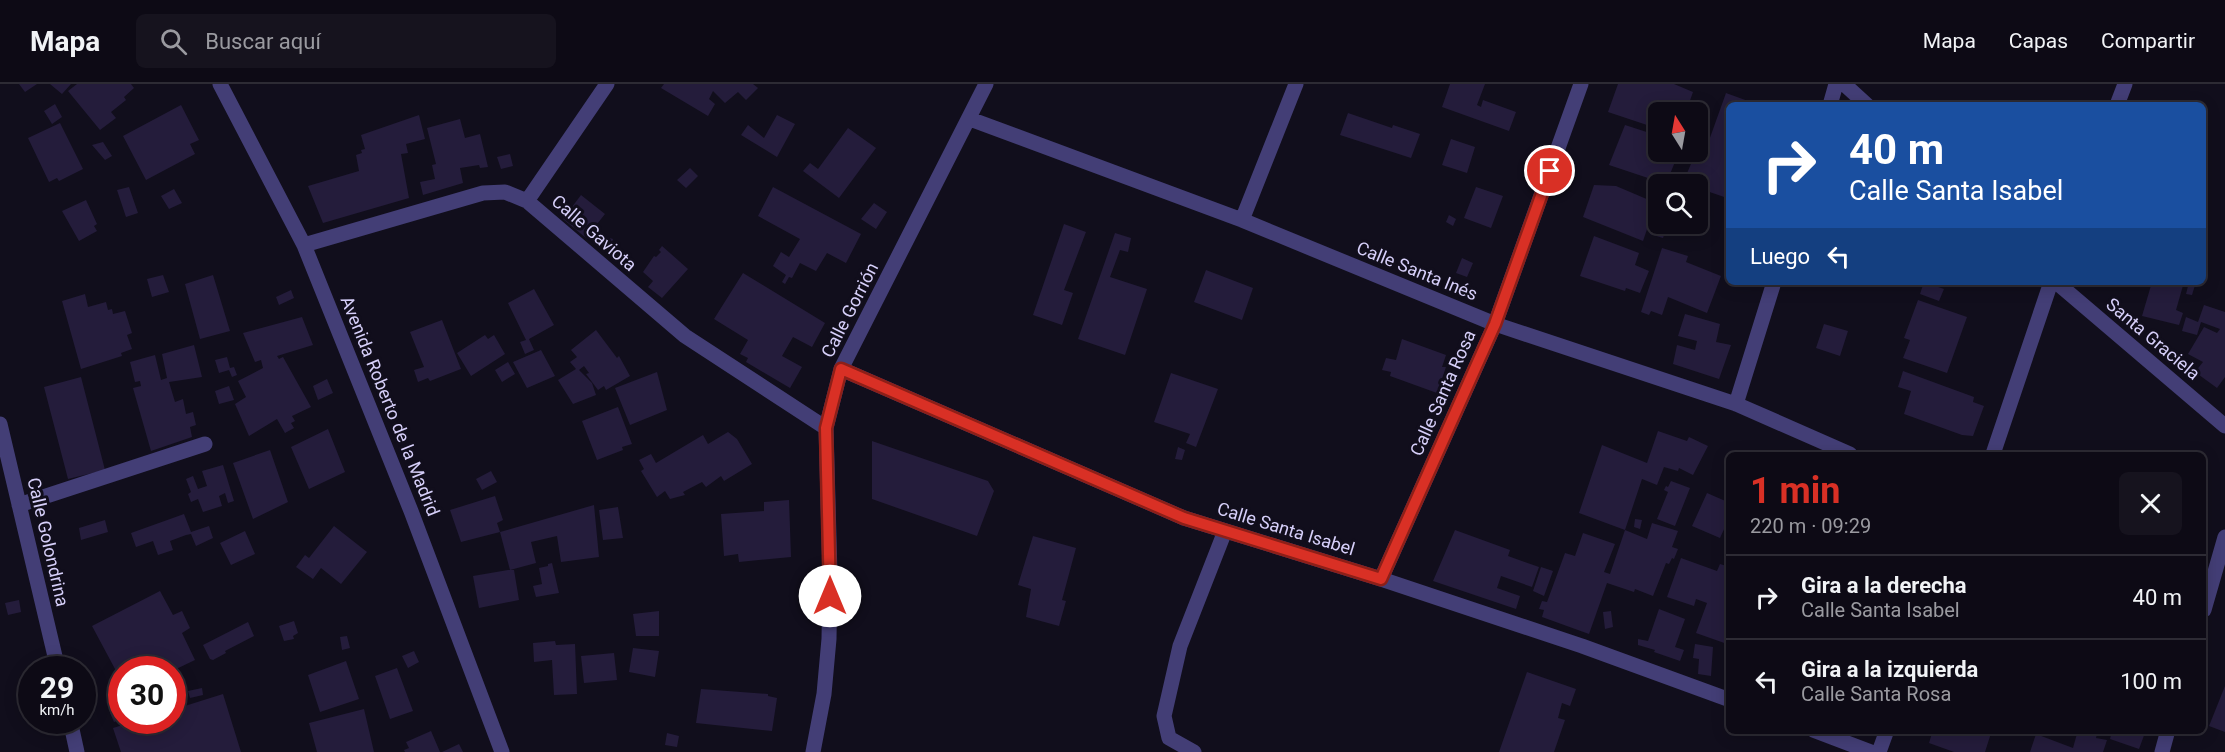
<!DOCTYPE html>
<html lang="es">
<meta charset="utf-8">
<style>
:root{--surface:#0d0a15;--page:#16131e;--text:#f1f3f6;--muted:#9a9aa0;--line:#2d2b34;--accent:#d93025}
body{margin:0;font-family:Roboto,sans-serif;background:var(--page);color:var(--text);height:100vh;display:flex;flex-direction:column;font-size:22px;white-space:nowrap}
*{box-sizing:border-box;margin:0}
p{font-size:20px;color:var(--muted)}
.icon{flex:none;width:33px;height:33px;fill:none;stroke:currentColor;stroke-width:2;stroke-linecap:round;stroke-linejoin:round}
.map{position:relative;flex:1;overflow:hidden}
.details{position:absolute;left:1726px;top:368px;width:480px;height:282px;display:flex;flex-direction:column;background:var(--surface);border-radius:9px;box-shadow:0 3px 15px #0003,0 0 0 2px var(--line)}
.details>*{flex:none}
.hud{position:absolute;left:1726px;top:18px;width:480px;height:183px;border-radius:9px;box-shadow:0 3px 15px #0003,0 0 0 2px var(--line);background:#1a4fa0;color:#fff;overflow:hidden}
.needle{width:39px;rotate:349deg}
.buttons{position:absolute;left:1648px;top:18px;display:grid;gap:12px}
.buttons a{display:grid;place-items:center;width:60px;height:60px;border-radius:9px;background:var(--surface);box-shadow:0 3px 15px #0003,0 0 0 2px var(--line);font-size:30px}
.speed{position:absolute;left:18px;top:572px;display:flex;gap:12px;font-size:30px;font-weight:700;text-align:center}
.speed>*{display:grid;place-content:center;width:78px;height:78px;border-radius:50%;background:var(--surface);box-shadow:0 3px 15px #0003,0 0 0 2px var(--line);line-height:1}
.speed small{font-size:15px;font-weight:400}
.speed .limit{border:9px solid #d22;background:#fff;color:#111}
.pin{position:absolute;display:grid;place-items:center;width:51px;height:51px;color:#fff;margin:-26px;border:3px solid #fff;border-radius:50%;box-shadow:0 2px 6px #0007}
.me{position:absolute;width:66px;margin:-33px;rotate:0deg;stroke-linejoin:round;filter:drop-shadow(0 0 4px #0008)}
.turn{display:flex;align-items:center;gap:21px;height:126px;padding:0 24px;font-size:27px}
.turn .icon{width:78px;height:78px;stroke-width:2.5}
.turn b{display:block;font-size:42px;line-height:51px}
.then{display:flex;align-items:center;height:57px;padding:0 24px;background:#0003;gap:12px;font-size:22px}
.round{display:grid;place-items:center;flex:none;width:63px;height:63px;border-radius:9px;background:var(--page)}
.headline{display:flex;align-items:center;justify-content:space-between;height:102px;padding:0 24px}
h1{font-size:36px;font-weight:700;line-height:45px;color:var(--accent)}
ul{padding:0;list-style:none}
li{display:flex;align-items:center;gap:18px;height:84px;padding:0 24px;border-top:2px solid var(--line)}
li div{flex:1}
li b{display:block;font-size:22px}
li em{font-style:normal}
header{display:flex;align-items:center;gap:36px;box-sizing:border-box;height:84px;padding:0 30px;background:var(--surface);border-bottom:2px solid var(--line)}
header strong{font-size:28px}
nav{display:flex;gap:33px;margin-inline-start:auto;font-size:21px}
.search{width:420px;height:54px;background:var(--page);display:flex;align-items:center;gap:15px;box-sizing:border-box;padding:0 21px;border-radius:9px;color:var(--muted);font-size:22px}
.map>svg:first-child{display:block}
.building{fill:#241c3b}
.lines{fill:none;stroke-linecap:round;stroke-linejoin:round}
.street{stroke:#433e76;stroke-width:15}
.route-casing{stroke:#8d1f18;stroke-width:15}
.route{stroke:#d93025;stroke-width:10}
.labels{text-anchor:middle;stroke-width:6;stroke-linejoin:round;paint-order:stroke}
.street-label{font-size:18px;fill:#d6cff9;stroke:#110e1c}
</style>
<header>
<strong>Mapa</strong>
<div class="search"><svg class="icon" aria-label="search" viewBox="0 0 24 24"><circle cx="10" cy="10" r="6"/><path d="M15 15l6 6"/></svg>Buscar aquí</div>
<nav><a>Mapa</a><a>Capas</a><a>Compartir</a></nav>
</header>
<div class="map">
<svg width="2225" height="668" viewBox="0 0 2225 668">
<rect width="100%" height="100%" fill="#110e1c"/>
<path class="building" d="M19,0H37L25,8Z
M50,0H71L62,10Z
M77,0H131L134,4L124,13L126,16L111,28L116,34L100,46L68,7Z
M664,0H753L758,4L746,16L738,8L725,19L713,7L709,15L715,20L708,32L661,4Z
M1450,0H1485L1477,21L1481,23L1483,16L1516,28L1509,47L1442,23Z
M1618,0H1674L1693,8L1687,25L1695,28H1659V45L1608,28Z
M1726,9L1748,17L1746,21H1730V115L1698,104V100L1683,98L1682,100H1668L1673,88L1685,94L1696,68H1698V29L1710,33L1701,60L1707,62Z
M55,20L62,33L52,40L44,27Z
M181,21L199,56L190,60L195,70L146,96L123,52Z
M1348,29L1392,44L1393,41L1420,50L1411,74L1340,51Z
M419,31L425,55L406,60L408,69L401,70L409,114L323,139L308,102L359,87L356,71L362,69L361,66L365,65L361,51Z
M777,31L795,40L777,73L741,51L748,41L764,54Z
M460,35L465,54L480,50L488,83L480,84L479,81L460,84L463,99L423,111L420,98L435,95L432,81L436,80L427,44Z
M60,39L83,85L59,97L57,94L49,98L28,54Z
M1625,41L1659,52V68H1679L1666,100L1609,81Z
M848,44L876,64L839,114L803,87L810,79L818,85Z
M1451,55L1475,63L1467,89L1442,81Z
M103,58L112,72L105,76L92,61Z
M510,70L513,82L501,85L497,73Z
M690,84L698,92L686,104L677,96Z
M1594,101L1616,102L1656,119L1643,157L1583,133Z
M129,103L138,129L126,133L117,106Z
M773,103L861,150L846,179L827,169L816,187L800,179L792,194L789,193L785,200L782,198L786,191L773,182L781,168L789,173L800,155L758,132Z
M1476,103L1503,112L1491,144L1464,134Z
M174,105L182,119L169,125L161,112Z
M581,111L605,130L586,154L563,135Z
M86,116L97,140L94,142L97,147L79,157L62,127Z
M874,119L887,128L876,145L861,135Z
M1449,131L1456,135L1453,142L1446,138Z
M1652,137L1667,142L1663,154L1650,150L1651,147L1649,146Z
M1064,140L1086,148L1064,206L1073,209L1062,241L1033,231Z
M1115,149L1131,154L1128,168L1120,166L1110,193L1147,205L1125,271L1078,255Z
M600,151L613,155L611,163L598,158Z
M1594,152L1639,169L1635,181L1649,187L1640,209L1626,204L1625,207L1580,192Z
M662,162L688,185L662,214L648,203L653,197L643,188L654,172L656,173L661,168L659,166Z
M1662,164L1688,172L1686,178L1721,192L1707,229L1668,213L1662,231L1651,227L1649,231L1641,228Z
M1462,174L1473,179L1467,193L1456,189Z
M1206,186L1253,204L1242,236L1194,218Z
M743,189L825,239L812,263L793,253L782,272L802,283L790,304L746,278L748,274L740,270L748,256L714,235Z
M163,191L169,208L152,213L147,195Z
M213,191L230,247L200,255L185,200Z
M1924,198L1944,205L1939,217L1920,210Z
M2152,198H2184L2176,226L2183,229L2179,241L2142,232Z
M2189,198H2196L2192,211L2186,210Z
M534,205L554,241L529,255L534,266L525,270L520,258L526,256L508,219Z
M291,206L294,214L279,221L276,213Z
M85,210L88,223L106,218L108,226L112,225L113,230L125,227L132,249L127,251L132,265L121,269L122,272L81,285L62,217Z
M1918,216L1967,233L1947,289L1903,274L1910,256L1904,254Z
M2204,221L2225,228V293L2217,304L2195,288L2203,278L2188,270L2204,243L2217,249L2220,245L2201,238L2197,251L2182,247L2186,233L2198,238Z
M1685,230L1720,240L1716,258L1731,261L1719,295L1673,280L1677,261L1695,266L1697,257L1678,252Z
M302,233L313,261L277,272L279,275L283,273L311,323L292,332L295,337L291,339L294,344L285,349L277,335L249,352L235,320L246,313L238,297L263,284L261,276L255,278L243,249Z
M442,236L461,285L430,297L428,294L418,298L414,286L424,283L410,248Z
M1824,240L1848,247L1840,272L1816,264Z
M596,246L617,274L619,272L630,292L606,306L604,302L598,306L586,290L589,289L584,282L579,286L592,299L596,311L573,320L558,296L576,285L570,278L577,273L571,266Z
M485,251L488,255L494,251L505,270L471,292L457,269Z
M1402,255L1446,271L1442,283H1446L1437,309L1390,292L1391,288L1382,286L1386,274L1396,276Z
M194,261L202,293L169,298L175,318L183,315L186,330L193,328L196,341L190,343L192,353L151,367L133,304L141,302L140,297L135,298L130,278L155,271L161,296L167,294L162,270Z
M541,266L555,292L527,304L513,278Z
M227,273L230,284L234,283L237,291L232,293L229,286L219,289L215,276Z
M508,278L515,290L502,298L495,286Z
M1903,287L1974,313L1973,318L1984,322L1973,352L1962,351L1904,330L1911,307L1898,303Z
M657,288L667,326L630,341L615,304Z
M1171,289L1218,305L1196,363L1186,359L1190,350L1154,338Z
M81,293L105,386L68,395L44,303Z
M327,295L333,309L318,316L313,302Z
M229,302L234,316L219,320L215,307Z
M618,323L632,360L622,363L623,366L597,376L582,337Z
M328,345L345,388L309,405L291,363Z
M1658,347L1687,357L1689,353L1708,362L1693,391L1679,384L1678,387L1664,383L1657,401L1642,395L1625,446L1647,455L1652,439L1678,447L1672,463L1678,465L1674,475L1672,474L1669,480L1666,479L1653,512L1635,505L1634,508L1607,499L1589,550L1542,533L1544,526L1539,525L1542,517L1547,518L1565,469L1575,472L1583,449L1615,460L1604,488L1610,490L1625,446L1579,429L1602,361L1647,379Z
M728,348L737,355L752,380L724,397L721,392L706,403L702,398L683,408L685,411L670,415L665,407L657,413L641,387L644,385L639,376L651,370L656,379L703,351L708,360Z
M872,357L988,397L994,407L977,452L872,415Z
M1178,363L1185,366L1182,376L1175,375Z
M270,366L288,418L253,435L233,379Z
M223,381L234,417L228,419L225,409L219,412L222,422L203,428L198,415L191,418L188,410L191,408L186,395L193,392L198,405L207,402L202,387Z
M491,387L497,398L482,406L476,395Z
M1671,397L1690,404L1675,442L1657,435L1668,408L1664,406L1666,402L1668,403Z
M1707,409L1730,419V432L1720,454L1692,442Z
M495,412L503,436L497,439L500,448L461,458L450,426Z
M789,416L791,473L739,478L738,470L724,472L721,430L764,427V418Z
M594,421L599,473L561,478L557,452L531,458L536,479L510,486L500,448Z
M618,423L623,454L603,456L599,426Z
M184,430L191,448L209,442L213,454L196,462L191,450L186,451L170,457L173,466L158,471L153,457L136,463L131,449Z
M1635,435L1642,436L1640,445L1634,443Z
M105,436L108,448L81,456L79,444Z
M334,442L367,468L341,500L321,484L313,495L296,483L305,471L309,474Z
M1455,446L1510,466L1508,472L1539,483L1532,503L1501,492L1497,504L1520,512L1516,525L1433,497Z
M245,447L255,470L231,481L220,459Z
M1033,452L1076,464L1062,516L1066,517L1059,542L1026,533L1031,505L1018,501Z
M1681,474L1717,487L1720,480L1730,483V561L1696,549L1707,519L1696,515L1694,522L1667,513Z
M552,479L559,509L536,513L533,502L542,500L539,484L548,482V480Z
M1541,483L1553,487L1544,512L1533,507Z
M508,486H514L519,516L479,524L473,492Z
M160,507L173,531L182,527L190,544L182,549L195,576L172,587V585H122V598L92,542Z
M19,516L21,528L8,531L5,519Z
M1659,525L1685,535L1675,563L1684,566L1680,577L1654,568L1655,566L1638,561V555L1648,557Z
M659,527V552H636L633,530Z
M1611,527L1613,543L1605,545L1603,528Z
M294,537L298,549L293,552L294,555L284,557L279,542Z
M248,538L254,552L225,567L226,569L213,576L210,575L203,561Z
M347,552L350,564L342,566L340,553Z
M555,557L556,561L575,560L577,610L554,611L552,576L534,578L533,559Z
M1695,560L1713,563L1711,592L1698,590L1699,575L1693,574Z
M633,564L659,567L655,593L629,588Z
M414,567L419,578L408,584L402,572Z
M614,569L617,596L584,599L581,572Z
M346,577L359,615L320,628L308,591Z
M397,584L413,627L390,635L375,592Z
M1527,588L1576,605L1570,622L1562,619L1558,634L1565,636L1554,668H1499Z
M2225,602V648L2209,642Z
M202,604L203,611L190,614L188,607Z
M701,605L768,610V612L777,614L772,647L696,639Z
M223,610L241,668H121L113,644L139,636H172V626Z
M122,624V635L114,638L110,629Z
M364,625L374,668H317L309,639Z
M1933,646H1992L1985,668H1954L1929,659Z
M2078,646H2146L2139,665L2110,655L2111,651L2097,650L2096,654L2107,656L2103,668H2030L2036,650L2073,664Z
M431,647L440,668H405L404,666L409,664L406,658Z
M667,649L679,652L677,663L665,661Z
M459,660L463,668H442Z"/>
<g class="lines">
<path class="street" d="M220,0L304,161L411,427L502,668
M1844,0L1867,21
M1830,21L1836,0
M2117,21L2125,0
M970,35L1242,136L1495,240L1736,320L1850,370
M527,117L607,0
M1242,136L1296,0
M304,161L483,109L505,108L527,117L685,252L826,344
M2056,198L2225,342
M841,285L1184,434L1381,495L1582,562L1730,616
M1736,320L1774,198
M0,340L58,585
M1993,370L2051,198
M19,421L205,360
M1381,495L1495,240L1581,0
M2204,526L2225,453
M70,636L77,668
M1813,646L1871,668
M813,668L824,610L829,555L830,490L826,344L841,285L986,0
M1194,668L1169,654L1164,632L1180,562L1225,447
M1879,668L1887,646
M2162,668L2168,646"/>
</g>
<g class="lines">
<g class="route-casing">
<path id="route" d="M830,512L826,344L841,285L1184,434L1381,495L1495,240L1550,87"/>
</g>
<use href="#route" class="route"/>
</g>
<g class="labels">
<g class="street-label">
<text transform="translate(594 149) rotate(41)" y="6">Calle Gaviota</text>
<text transform="translate(1417 187) rotate(22)" y="6">Calle Santa Inés</text>
<text transform="translate(850 226) rotate(-63)" y="6">Calle Gorrión</text>
<text transform="translate(2153 255) rotate(40)" y="6">Santa Graciela</text>
<text transform="translate(1443 309) rotate(-66)" y="6">Calle Santa Rosa</text>
<text transform="translate(390 322) rotate(68)" y="6">Avenida Roberto de la Madrid</text>
<text transform="translate(1286 445) rotate(17)" y="6">Calle Santa Isabel</text>
<text transform="translate(48 458) rotate(77)" y="6">Calle Golondrina</text>
</g>
</g>
</svg>
<div class="buttons">
<a><svg class="needle" viewBox="-14 -14 28 28"><path d="M0-13l5 13h-10z" fill="#e53935"/><path d="M0 13l5-13h-10z" fill="#9a9aa0"/></svg></a>
<a><svg class="icon" aria-label="search" viewBox="0 0 24 24"><circle cx="10" cy="10" r="6"/><path d="M15 15l6 6"/></svg></a>
</div>
<div class="speed"><div>29<small>km/h</small></div><div class="limit">30</div></div>
<div class="pin" style="left:1550px;top:87px;background:#d93025"><svg class="icon" aria-label="arrive" viewBox="0 0 24 24"><path d="M6 21V4h12l-3 4 3 4H6"/></svg></div>
<svg class="me" style="left:830px;top:512px" viewBox="-20 -20 40 40"><circle r="19" fill="#fff"/><path d="M0-13L10 11 0 6-10 11z" fill="#d93025"/></svg>
<div class="hud">
<div class="turn"><svg class="icon" aria-label="right" viewBox="0 0 24 24"><path d="M7 20v-9h11M14 6l5 5-5 5"/></svg><div><b>40 m</b>Calle Santa Isabel</div></div>
<div class="then">Luego<svg class="icon" aria-label="left" viewBox="0 0 24 24"><path d="M17 20v-9H6M10 6l-5 5 5 5"/></svg></div>
</div>
<section class="details">
<div class="headline"><div><h1>1 min</h1><p>220 m · 09:29</p></div><a class="round"><svg class="icon" aria-label="close" viewBox="0 0 24 24"><path d="M6 6l12 12M18 6L6 18"/></svg></a></div>
<ul>
<li><svg class="icon" aria-label="right" viewBox="0 0 24 24"><path d="M7 20v-9h11M14 6l5 5-5 5"/></svg><div><b>Gira a la derecha</b><p>Calle Santa Isabel</p></div><em>40 m</em></li>
<li><svg class="icon" aria-label="left" viewBox="0 0 24 24"><path d="M17 20v-9H6M10 6l-5 5 5 5"/></svg><div><b>Gira a la izquierda</b><p>Calle Santa Rosa</p></div><em>100 m</em></li>
</ul>
</section>
</div>
